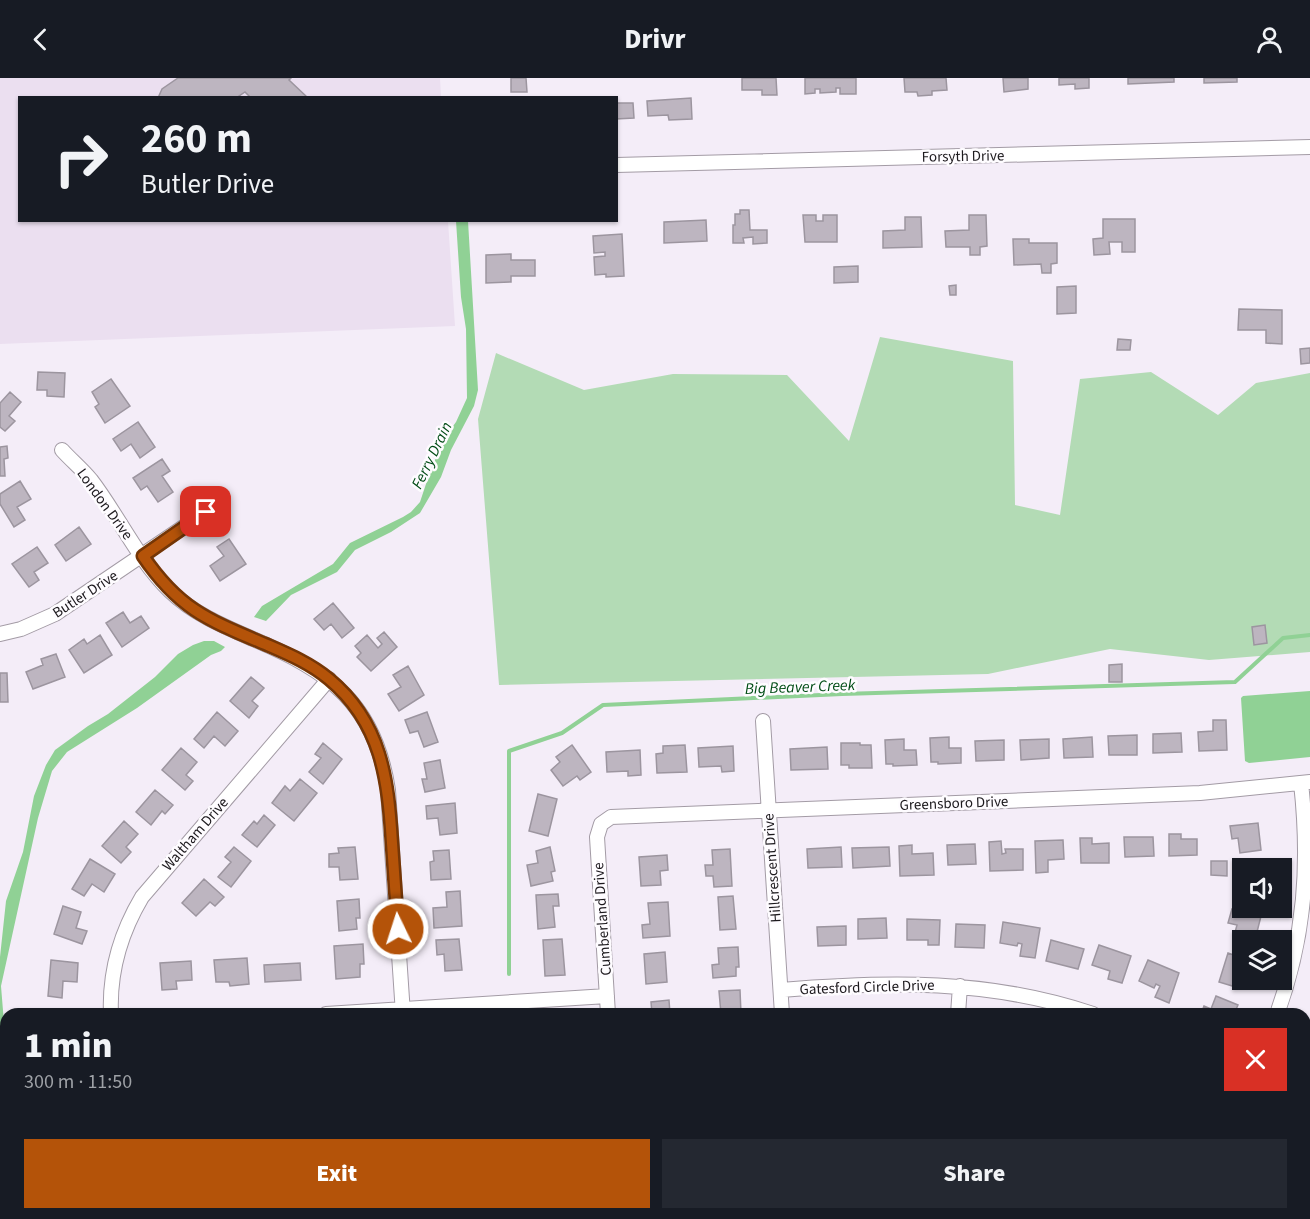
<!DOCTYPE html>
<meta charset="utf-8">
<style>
:root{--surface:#171b24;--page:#242831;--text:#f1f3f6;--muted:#9ea1a6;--accent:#b45309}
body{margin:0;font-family:"Source Sans 3",sans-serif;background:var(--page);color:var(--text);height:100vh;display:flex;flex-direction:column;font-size:22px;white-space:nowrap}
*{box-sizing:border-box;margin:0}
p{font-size:20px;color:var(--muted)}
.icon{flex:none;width:33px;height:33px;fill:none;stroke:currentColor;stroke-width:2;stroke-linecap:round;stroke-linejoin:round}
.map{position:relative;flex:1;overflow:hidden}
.panel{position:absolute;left:0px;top:930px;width:1311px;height:212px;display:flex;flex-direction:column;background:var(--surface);border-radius:18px 18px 0 0;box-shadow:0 2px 4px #0004}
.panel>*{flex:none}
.hud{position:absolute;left:18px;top:18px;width:600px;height:126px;border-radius:0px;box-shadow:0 2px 4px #0004;background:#171b24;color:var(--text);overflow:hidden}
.controls{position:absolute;left:1232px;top:780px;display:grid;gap:12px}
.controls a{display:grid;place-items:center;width:60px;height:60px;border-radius:0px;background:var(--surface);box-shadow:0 2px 4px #0004;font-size:30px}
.pin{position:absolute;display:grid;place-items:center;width:51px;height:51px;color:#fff;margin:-26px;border-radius:12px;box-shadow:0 3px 9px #0006}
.me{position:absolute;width:66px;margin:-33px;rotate:356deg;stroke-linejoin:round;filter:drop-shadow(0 0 4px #0008)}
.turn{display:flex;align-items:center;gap:21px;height:126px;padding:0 24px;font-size:27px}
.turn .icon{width:78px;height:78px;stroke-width:2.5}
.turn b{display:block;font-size:42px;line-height:51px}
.round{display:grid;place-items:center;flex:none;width:63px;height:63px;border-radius:0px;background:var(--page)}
.overview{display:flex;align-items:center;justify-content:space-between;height:102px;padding:0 24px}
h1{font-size:36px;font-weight:800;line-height:45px}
.button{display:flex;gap:12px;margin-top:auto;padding:12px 24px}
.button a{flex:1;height:69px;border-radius:0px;background:var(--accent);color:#fff;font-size:24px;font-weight:800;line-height:69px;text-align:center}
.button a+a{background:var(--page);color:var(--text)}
header{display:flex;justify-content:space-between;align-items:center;height:78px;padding:0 24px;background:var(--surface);font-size:27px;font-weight:800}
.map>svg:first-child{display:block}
.built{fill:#ebdff0}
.green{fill:#b3dbb5}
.water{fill:#90d195}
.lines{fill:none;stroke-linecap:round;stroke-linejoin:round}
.stream{stroke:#90d195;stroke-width:4}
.building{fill:#bdb5c0;stroke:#9c959f;stroke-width:1.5}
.minor-casing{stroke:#a39ba5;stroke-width:16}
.minor{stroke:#fff;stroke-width:14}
.route-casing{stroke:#753606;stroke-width:15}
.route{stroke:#b45309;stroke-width:10}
.labels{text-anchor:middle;stroke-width:5;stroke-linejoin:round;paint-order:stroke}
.street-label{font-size:15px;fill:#1c191d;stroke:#fefcff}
.water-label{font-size:16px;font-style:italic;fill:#004c15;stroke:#fefcff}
</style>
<header><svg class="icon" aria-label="back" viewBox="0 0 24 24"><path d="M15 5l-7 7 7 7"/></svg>Drivr<svg class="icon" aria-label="person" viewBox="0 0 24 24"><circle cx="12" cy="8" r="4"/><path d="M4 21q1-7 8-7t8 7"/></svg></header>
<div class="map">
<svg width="1310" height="1141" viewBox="0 0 1310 1141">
<rect width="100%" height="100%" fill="#f4edf8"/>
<path class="built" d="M0,0H440L441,19L20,20V142L448,143L455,248L0,266Z"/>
<path class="green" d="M880,259L1013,283L1015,427L1060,437L1080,301L1151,294L1218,337L1256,305L1310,295V574L1209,582L1110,571L988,596L499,607L478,341L496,275L584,312L673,296L787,297L849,363Z"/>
<path class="water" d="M456,143H468L478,312L474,328L451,372L441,399L420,435L391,454L355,472L337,494L291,517L266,543L254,539L262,528L333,486L350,465L403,439L411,434L420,424L432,388L441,370L445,365L448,355L456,344L467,320L466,251L461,219Z
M204,563H214L225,569L221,573L211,577L137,630L67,674L52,693L38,740L1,908L6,969V1110L0,1023V879L6,823L23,774L34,718L46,687L55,672L88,648L108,636L155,599L178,576L193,567Z
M1310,613V679L1249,685L1245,683L1241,620L1243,618Z"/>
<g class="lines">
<path class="stream" d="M509,896V673L562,655L603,627L842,616L1235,604L1283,560L1310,557
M518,1136L519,1141"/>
</g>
<path class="building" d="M178,0H291L289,2L308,20H251L245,14L236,20H158L162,11Z
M511,0H526L527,14H511Z
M742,0H776L777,17H762V12H742Z
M805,0H856V16H840V10H836V14L820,15V11H815V15L805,16Z
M904,0H946L947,12L932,13V17L918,18L917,14H905Z
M1003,0H1028V11L1004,14Z
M1059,0H1089V10L1075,11V6L1059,7Z
M1128,0H1174V4L1128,6Z
M1204,0H1237V4L1204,5Z
M691,20L692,41L669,42L668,37L648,38L647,23Z
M616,25H633L634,40L616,41Z
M740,132H749L750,152H767V165L753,166V159L743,160L744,165H733V147H735V136H740Z
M803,137H816V143H823V137H837V164H805Z
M969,137H986L987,168L980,169V177H970V169H946L945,153L969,152Z
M905,139H921L922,169L883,170V153L905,152Z
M1103,141H1135V174H1122V164H1109L1110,176L1094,177L1093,161L1103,160Z
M706,142L707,163L664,165V144Z
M622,156L624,198L606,199V196L595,197L594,179L605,178V174L594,175L593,158Z
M1013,161H1029V165H1057V185L1051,186V195H1042L1041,186L1014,187Z
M511,176V182H535V198H511V204L486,205V177Z
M858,188V204L834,205V189Z
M956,207V217H950L949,208Z
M1076,208V235L1057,236V209Z
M1239,231L1282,232V266L1266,265V252H1238Z
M1118,261L1131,262L1130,272H1117Z
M1310,270V285L1301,286L1300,271Z
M38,294L65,295L64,319L47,318V312H37Z
M111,301L130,328L105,345L95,329L99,326L92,314Z
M10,314L21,324L9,338L15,343L5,353L0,349V325Z
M138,344L155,369L140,380L131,366L121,373L113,361Z
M7,368L8,380L4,381L5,398H0V369Z
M162,381L170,393L162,398L173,414L158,424L147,408L141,412L133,400Z
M20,403L31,421L17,429L25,442L14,449L0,426V416Z
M79,449L91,466L66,483L55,467Z
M229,461L246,486L220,503L210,488L224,478L217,469Z
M37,469L48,485L34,494L39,502L29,509L12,486Z
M333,525L354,550L342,560L331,546L324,552L314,541Z
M123,534L130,545L141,538L149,550L122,569L106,545Z
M1265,547L1267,565L1254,567L1252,549Z
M384,554L397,569L371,593L357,579L361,575L355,568L367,557L378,570L382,566L377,560Z
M100,557L112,577L84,595L69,572L84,561L87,566Z
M56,576L65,599L33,611L26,594L43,587L41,581Z
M1122,586V604H1109V587Z
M408,588L424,617L399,633L388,616L401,609L393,597Z
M0,595H7L8,624H0Z
M251,599L264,610L252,623L258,628L249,640L230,623Z
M217,634L238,653L225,668L214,658L204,670L194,661Z
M427,634L438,664L424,669L418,653L410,655L405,642Z
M1213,642H1226L1227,672L1199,673L1198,654L1213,653Z
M1181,655L1182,674L1153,675V656Z
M1137,657V677H1109L1108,658Z
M949,659V670H961V685L938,686V684H931L930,660Z
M1092,659L1093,679L1064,680L1063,661Z
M904,661V672H916L917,687L893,688V686H886L885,662Z
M1049,661V680L1021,682L1020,662Z
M1004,662V682L976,683L975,663Z
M323,665L342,681L323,706L309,694L321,680L315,676Z
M841,665H860V667H871L872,690H849V687H841Z
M572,667L591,694L580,702L577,698L563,708L551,692L560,684L556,679Z
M685,667L687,694L657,695L656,676L663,675V668Z
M733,668L734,693L722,694L721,688L699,689L698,670Z
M827,669L828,691L791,692L790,671Z
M181,670L197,684L186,697L193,703L185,712L162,692Z
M640,672L641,697L628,698V693L607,694L606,674Z
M440,682L445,710L425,714L422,701H427L424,685Z
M300,701L317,715L294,743L272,725L285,708L290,713Z
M155,712L173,727L165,736L162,733L151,747L136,734Z
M538,716L557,721L548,758L529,753Z
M455,725L457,755L440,757L438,740L427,741L426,728Z
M264,737L275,747L257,769L242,757L254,743L257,746Z
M124,743L138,756L126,769L131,774L121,785L102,768Z
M1258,745L1261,772L1240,775L1238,760L1232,761L1230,748Z
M1169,756H1181V761H1197V777L1169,778Z
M1124,759H1153L1154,778L1125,779Z
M1080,760H1092V766L1109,765V785H1081Z
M1063,762L1064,781L1048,782V794L1036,795L1035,763Z
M1001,763L1002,776L1006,775L1005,771H1023V792L990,793L989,764Z
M975,766L976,786L948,787L947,767Z
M912,767V776L933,775L934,797L900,798L899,768Z
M234,769L251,783L231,809L218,799L231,784L225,779Z
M355,769L358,801L340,802L339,789H329V776L339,775L338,770Z
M550,769L555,793L551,794L553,803L531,808L527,787L538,785L536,773Z
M841,769L842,789L808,790L807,771Z
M889,769L890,788L853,790L852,770Z
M730,771L732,808L714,809L713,798H706L705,787H713L712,772Z
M449,772L451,801L431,802L430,784L434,783L433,773Z
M667,777L668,792L660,793L661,807L641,808L639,779Z
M90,781L115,796L104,814L92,806L84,818L72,811Z
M1211,783H1227V798L1211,797Z
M1237,796L1242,797V810H1236Z
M204,801L224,819L215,828L210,824L196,838L182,825Z
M460,813L462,848L434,850L433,830L447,829L446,814Z
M558,816L559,828H553L555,849L538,851L536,817Z
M733,818L736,851L720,852L718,819Z
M359,821L360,840H356L357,851L339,853L337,823Z
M668,824L670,858L643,860L642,847L650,846L648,825Z
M63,828L81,834L76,850L87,853L82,866L54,856Z
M1232,831L1261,838L1255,862H1242V864L1233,862L1237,847L1228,845Z
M886,840L887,860L858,861V841Z
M907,841L940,842L939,867H928V862H907Z
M1003,844L1040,850L1035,880L1020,878L1022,866L1018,865L1017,868L1000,865Z
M956,846L985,847L984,870L955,869Z
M846,848V867L818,868L817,849Z
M459,861L462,892L445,893L444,876L437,877L436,862Z
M562,861L565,897L545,898L543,862Z
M1051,862L1084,871L1078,891L1046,883Z
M363,866L364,886H360V899L336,901L334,868Z
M1099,867L1131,878L1122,905L1108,901L1110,893L1092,887Z
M738,869L739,889H736V898L713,900L712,887L719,886L718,870Z
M665,874L667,904L646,906L644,876Z
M1228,875L1242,880V899L1239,910L1219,904Z
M247,880L249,906L230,908L229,904H216L214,882Z
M51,882L78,885L77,904L63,903L62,920L48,918Z
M1148,882L1179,895L1169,925L1155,919L1160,908L1156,906L1154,910L1139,903Z
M191,883L192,902L176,903L177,911L162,912L160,885Z
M300,885L301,902L265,904L264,887Z
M740,912L741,936H721L719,913Z
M1216,918L1238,927L1234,936H1201L1204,928L1211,931Z
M669,922L670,936H652L651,924Z
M1310,962V982L1305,979V972Z
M1305,1071L1310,1074V1106L1305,1103Z
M62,1136H90L91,1141H63Z
M160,1136H190L191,1141H160Z
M462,1136H481V1141H462Z
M560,1136H582V1141H561Z
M660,1136H681V1140L660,1141Z
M838,1136H856V1141H839Z
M899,1136H932V1141H899Z
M1212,1136H1243L1241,1141H1220L1211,1137Z"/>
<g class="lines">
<g class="minor-casing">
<path id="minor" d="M616,87L1310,69
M62,372C71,382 82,391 91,402C118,437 138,482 170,513C194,536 223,548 253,561C329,593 375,625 388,712L403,936
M0,556L21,551L55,536L222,423
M763,643L782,936
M781,912C888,903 989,901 1093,936
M111,936C109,893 120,856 142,819L329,601
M326,936L607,918
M608,936L597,759L601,746L611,739L1200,715L1310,704
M958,936L960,908
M1277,936C1305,859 1310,786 1301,705
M0,958L6,957
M1305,1025L1310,1028
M125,1136V1141
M306,1136L313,1141
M622,1136V1141
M796,1136V1141
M970,1136V1141
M1091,1136L1110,1141
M354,1141L417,1137"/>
</g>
<use href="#minor" class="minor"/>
</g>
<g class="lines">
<g class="route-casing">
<path id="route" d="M206,434L143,478C179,531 208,542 265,566C288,576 310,585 329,601C382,645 388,702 392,765C394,794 396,823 398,851"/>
</g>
<use href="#route" class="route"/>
</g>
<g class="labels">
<g class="street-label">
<text transform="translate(963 78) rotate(-1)" y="5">Forsyth Drive</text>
<text transform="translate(105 426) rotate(54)" y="5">London Drive</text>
<text transform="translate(85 516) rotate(-33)" y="5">Butler Drive</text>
<text transform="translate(954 725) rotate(-2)" y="5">Greensboro Drive</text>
<text transform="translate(195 756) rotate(-49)" y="5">Waltham Drive</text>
<text transform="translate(772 790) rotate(-94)" y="5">Hillcrescent Drive</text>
<text transform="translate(602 841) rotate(-94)" y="5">Cumberland Drive</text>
<text transform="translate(867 909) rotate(-2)" y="5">Gatesford Circle Drive</text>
</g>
<g class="water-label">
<text transform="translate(431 377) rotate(-64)" y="6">Ferry Drain</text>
<text transform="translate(800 608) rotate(-2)" y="6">Big Beaver Creek</text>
</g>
</g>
</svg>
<div class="controls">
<a><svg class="icon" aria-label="sound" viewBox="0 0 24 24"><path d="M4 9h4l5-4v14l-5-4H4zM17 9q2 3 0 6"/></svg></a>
<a><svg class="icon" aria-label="layers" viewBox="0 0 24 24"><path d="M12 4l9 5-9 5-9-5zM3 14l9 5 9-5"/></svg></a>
</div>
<div class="pin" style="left:206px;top:434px;background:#d93025"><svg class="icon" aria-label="arrive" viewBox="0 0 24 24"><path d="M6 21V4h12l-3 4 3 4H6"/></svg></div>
<svg class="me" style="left:398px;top:851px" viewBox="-20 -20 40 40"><circle r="17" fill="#b45309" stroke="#fff" stroke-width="3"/><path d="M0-11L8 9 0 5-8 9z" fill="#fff"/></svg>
<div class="hud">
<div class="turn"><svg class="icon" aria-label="right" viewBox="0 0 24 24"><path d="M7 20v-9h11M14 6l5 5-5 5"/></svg><div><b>260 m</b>Butler Drive</div></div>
</div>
<section class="panel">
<div class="overview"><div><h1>1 min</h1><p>300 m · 11:50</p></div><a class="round" style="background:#d93025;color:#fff"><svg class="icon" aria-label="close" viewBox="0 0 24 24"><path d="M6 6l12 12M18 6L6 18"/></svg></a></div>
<div class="button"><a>Exit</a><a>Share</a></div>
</section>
</div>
